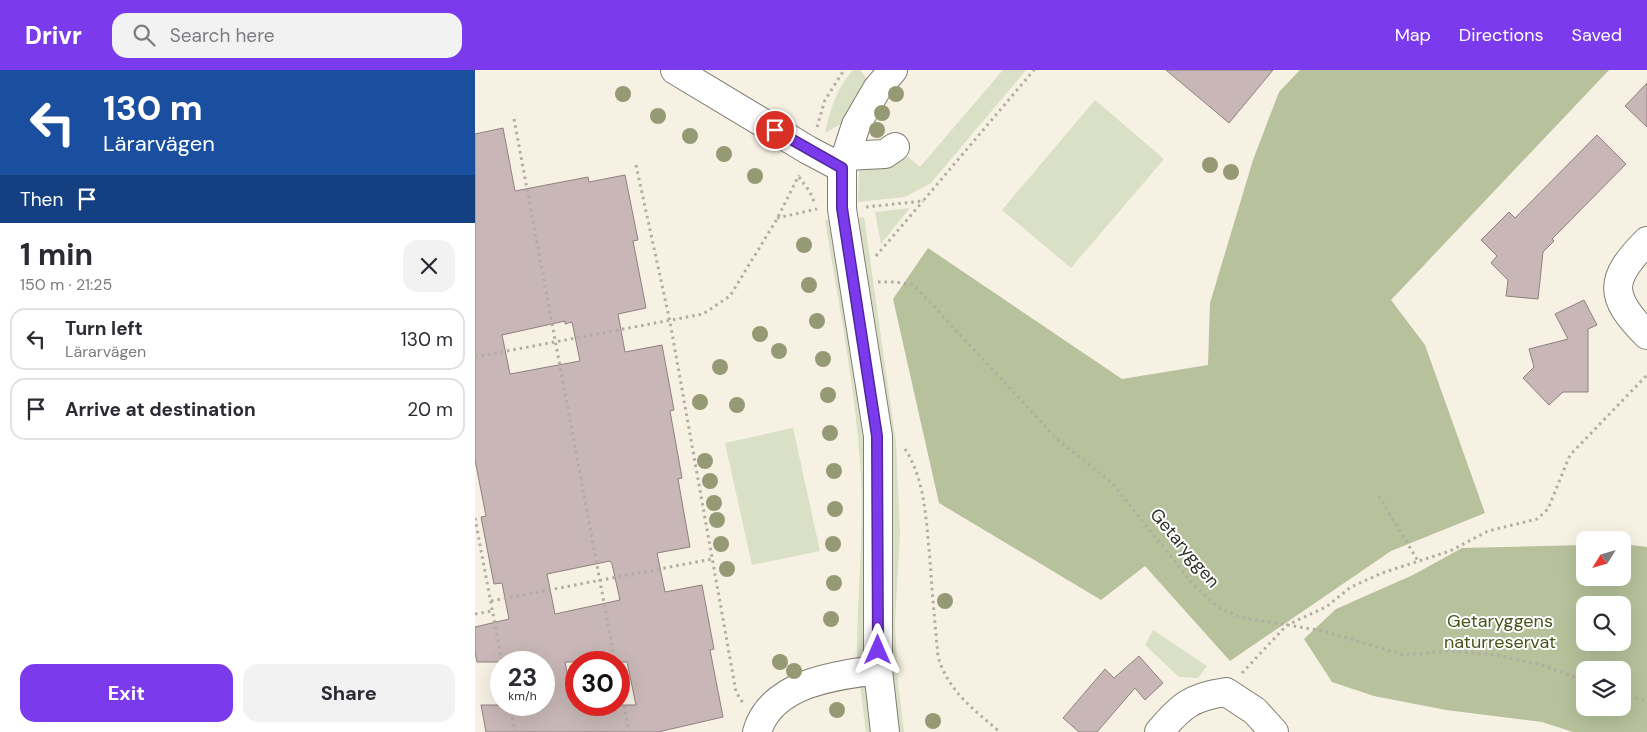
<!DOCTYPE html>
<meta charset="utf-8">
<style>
:root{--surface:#fff;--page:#f2f2f3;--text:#2b2b33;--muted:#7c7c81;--line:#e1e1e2;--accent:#7c3aed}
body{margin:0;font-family:"DM Sans",sans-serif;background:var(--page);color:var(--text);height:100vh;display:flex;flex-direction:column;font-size:19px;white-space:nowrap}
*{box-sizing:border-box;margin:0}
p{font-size:16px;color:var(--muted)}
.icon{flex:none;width:28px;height:28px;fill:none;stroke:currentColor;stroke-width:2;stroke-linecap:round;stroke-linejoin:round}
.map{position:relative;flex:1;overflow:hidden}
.sheet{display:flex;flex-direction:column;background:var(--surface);width:475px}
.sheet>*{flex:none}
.top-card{background:#1a4fa0;color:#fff;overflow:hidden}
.needle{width:32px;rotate:233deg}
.fabs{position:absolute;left:1101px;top:461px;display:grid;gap:10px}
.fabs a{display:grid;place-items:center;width:55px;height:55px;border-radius:10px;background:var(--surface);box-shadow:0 5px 20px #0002;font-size:25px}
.speed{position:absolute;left:15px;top:581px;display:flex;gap:10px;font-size:25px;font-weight:700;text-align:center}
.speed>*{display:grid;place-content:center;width:65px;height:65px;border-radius:50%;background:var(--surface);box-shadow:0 5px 20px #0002;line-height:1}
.speed small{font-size:12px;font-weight:400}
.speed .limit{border:8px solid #d22;background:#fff;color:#111}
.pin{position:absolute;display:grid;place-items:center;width:42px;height:42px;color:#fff;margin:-21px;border:2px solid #fff;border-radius:50%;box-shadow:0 1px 5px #0007}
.me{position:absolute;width:55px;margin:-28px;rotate:0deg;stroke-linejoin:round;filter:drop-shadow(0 0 4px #0008)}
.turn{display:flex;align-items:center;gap:18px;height:105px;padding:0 20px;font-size:22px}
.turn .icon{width:65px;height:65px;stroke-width:2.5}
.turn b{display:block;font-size:35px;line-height:42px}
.then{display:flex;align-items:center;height:48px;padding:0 20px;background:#0003;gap:10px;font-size:19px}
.round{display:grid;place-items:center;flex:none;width:52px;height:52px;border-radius:15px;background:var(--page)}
.summary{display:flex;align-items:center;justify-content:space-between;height:85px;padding:0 20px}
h1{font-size:30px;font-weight:700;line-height:38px}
.button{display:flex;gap:10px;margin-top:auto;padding:10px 20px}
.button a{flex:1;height:58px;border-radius:15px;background:var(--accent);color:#fff;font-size:20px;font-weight:700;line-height:58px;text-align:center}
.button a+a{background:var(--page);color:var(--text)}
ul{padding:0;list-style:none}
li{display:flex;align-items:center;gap:15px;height:62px;margin:0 10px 8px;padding:0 10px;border:2px solid var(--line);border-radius:15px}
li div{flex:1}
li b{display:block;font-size:19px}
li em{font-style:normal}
header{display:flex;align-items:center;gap:30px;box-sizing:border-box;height:70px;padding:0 25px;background:var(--accent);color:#fff}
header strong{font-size:24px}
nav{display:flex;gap:28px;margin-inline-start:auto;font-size:18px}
.search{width:350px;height:45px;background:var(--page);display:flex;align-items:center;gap:12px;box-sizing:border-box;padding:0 18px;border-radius:15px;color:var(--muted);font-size:19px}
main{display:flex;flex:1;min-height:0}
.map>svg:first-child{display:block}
.green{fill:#d9e0c5}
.forest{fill:#b7c19b;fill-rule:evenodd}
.building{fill:#c8b7b6;stroke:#908180;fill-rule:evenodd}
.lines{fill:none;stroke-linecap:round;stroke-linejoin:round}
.minor-casing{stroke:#817d71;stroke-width:30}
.path{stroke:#b1ada2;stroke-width:3;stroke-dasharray:2.5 4;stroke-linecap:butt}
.minor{stroke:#fff;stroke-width:28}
.tree{fill:#969a74}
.route-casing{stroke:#51269a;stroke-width:12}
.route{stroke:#7c3aed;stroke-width:9}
.labels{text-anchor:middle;stroke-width:4;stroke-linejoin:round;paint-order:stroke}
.street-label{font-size:18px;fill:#31302a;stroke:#fff}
.park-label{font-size:18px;fill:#485319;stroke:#fff}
</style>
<header>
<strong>Drivr</strong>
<div class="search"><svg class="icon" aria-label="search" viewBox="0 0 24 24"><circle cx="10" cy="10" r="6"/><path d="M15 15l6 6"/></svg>Search here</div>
<nav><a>Map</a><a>Directions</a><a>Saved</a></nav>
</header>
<main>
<section class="sheet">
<div class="top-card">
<div class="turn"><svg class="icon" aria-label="left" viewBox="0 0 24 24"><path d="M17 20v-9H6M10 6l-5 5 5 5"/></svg><div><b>130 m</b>Lärarvägen</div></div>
<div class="then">Then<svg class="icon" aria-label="arrive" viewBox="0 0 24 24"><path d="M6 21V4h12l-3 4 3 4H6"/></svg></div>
</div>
<div class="summary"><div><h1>1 min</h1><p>150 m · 21:25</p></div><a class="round"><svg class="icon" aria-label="close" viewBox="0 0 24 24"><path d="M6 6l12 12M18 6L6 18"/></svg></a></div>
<ul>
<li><svg class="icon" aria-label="left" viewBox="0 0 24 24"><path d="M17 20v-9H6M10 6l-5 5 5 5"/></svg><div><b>Turn left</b><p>Lärarvägen</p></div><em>130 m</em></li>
<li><svg class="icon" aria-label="arrive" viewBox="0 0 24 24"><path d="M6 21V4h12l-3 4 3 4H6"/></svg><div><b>Arrive at destination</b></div><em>20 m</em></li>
</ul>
<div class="button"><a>Exit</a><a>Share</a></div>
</section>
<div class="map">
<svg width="1172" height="662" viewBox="0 0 1172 662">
<rect width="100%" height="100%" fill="#f6f1e3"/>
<path class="green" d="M378,0H385L392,9L366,54L350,63C356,38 361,19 378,0Z
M528,0H551L456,113L430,127L383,132L384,100L427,82L445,97Z
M620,30L689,89L596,198L527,140Z
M435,138L406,174L400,142Z
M389,147L421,373L425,464L420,553L423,614L429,662H421L417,634L392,218L383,155L384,148Z
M356,149L389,358L390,588H382C382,522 390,456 385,391C379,310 363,230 350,150Z
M318,358L345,481L277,495L250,373Z
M678,560L732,596L723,608L704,607L670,575Z
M388,614L392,617L397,662H391L385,615Z"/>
<path class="forest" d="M825,0H1134L916,230L950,275L1010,443L916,481L755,591L670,496L626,530L464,433L418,229L453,178L647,309L733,295L735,233L778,90L804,22Z
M1148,474L1172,477V662H1098L1067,652L971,640L899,626L857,612L829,569L861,539L938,505L987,478L1110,475V508H1148ZM1110,535H1148V572H1110ZM1110,600H1148V638H1110Z"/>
<path class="building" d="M691,0H798L754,53Z
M1172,13V57L1150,36Z
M28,58L40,121L113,107L114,112L150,105L163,170L158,171L171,238L143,244L150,282L187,275L199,340L195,341L207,408L203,409L215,477L182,483L190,522L227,515L239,579L235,580L248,647L183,662H11L6,635H69V592H2L0,582V557L34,549L27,513L19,514L6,447L11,446L0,390V64ZM90,251V254L97,252L105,291L35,304L27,265ZM135,491L137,494L145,530L80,544L72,504ZM90,592H152L161,635H98Z
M1122,65L1151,94L1077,169L1079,171L1068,182L1063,229L1031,226L1033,210L1016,193L1022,186L1006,170L1034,142L1040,148Z
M1109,230L1122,255L1113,259V322H1088L1074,335L1048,308L1059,297L1054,279L1093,269L1080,244Z
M664,586L688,613L670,630L660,618L622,662H604L588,648L630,599L639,608Z"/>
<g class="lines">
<g class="minor-casing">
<path id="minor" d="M200,0L333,80L367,98
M370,86L410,84L420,77
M1172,171C1134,209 1133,226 1172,265
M282,662C296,613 361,605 403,600
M410,662L403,600V366L367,139V98L381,55L402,19L418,0
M684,662C706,636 716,627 751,622L780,641L799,662"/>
</g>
<path class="path" d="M39,49L140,592
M342,57L350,30L369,0
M161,95L195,252L261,622L268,633
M324,107L335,122L340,134
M391,137L448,131L559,0
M302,148L342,139
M401,186L448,131
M403,212H421L439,215L581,368L638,414L715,511L744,538L765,547L848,561L929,585L975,581L1021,585L1070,596L1110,611
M0,287L228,244L255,226L302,149L324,105
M430,379C451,411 451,453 455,490C457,522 460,554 463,586C472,620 499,640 525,662
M904,426L943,491
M0,448L27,592
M16,531L237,489
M0,544L17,541
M767,603L812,555L851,537L876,517L907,503L975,481L1013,461L1062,449L1073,439L1095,385L1172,305
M144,610L154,662
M1148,624L1172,631
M35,635L40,662"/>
<use href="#minor" class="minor"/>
</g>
<g class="tree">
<circle cx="148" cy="24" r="8"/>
<circle cx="421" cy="24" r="8"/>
<circle cx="407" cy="43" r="8"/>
<circle cx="183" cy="46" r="8"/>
<circle cx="402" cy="60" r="8"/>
<circle cx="215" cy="66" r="8"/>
<circle cx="249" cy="84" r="8"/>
<circle cx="735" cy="95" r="8"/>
<circle cx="756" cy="102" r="8"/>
<circle cx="280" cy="106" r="8"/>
<circle cx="329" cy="175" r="8"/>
<circle cx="334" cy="215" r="8"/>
<circle cx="342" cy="251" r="8"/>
<circle cx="285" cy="264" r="8"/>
<circle cx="304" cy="281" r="8"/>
<circle cx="348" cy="289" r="8"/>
<circle cx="245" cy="297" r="8"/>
<circle cx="353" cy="325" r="8"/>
<circle cx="225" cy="332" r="8"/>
<circle cx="262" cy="335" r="8"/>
<circle cx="355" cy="363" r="8"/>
<circle cx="230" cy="391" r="8"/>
<circle cx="359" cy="401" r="8"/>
<circle cx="235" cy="411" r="8"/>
<circle cx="239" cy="433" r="8"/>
<circle cx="360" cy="439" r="8"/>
<circle cx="242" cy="450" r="8"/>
<circle cx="246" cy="474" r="8"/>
<circle cx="358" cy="474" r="8"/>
<circle cx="252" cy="499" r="8"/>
<circle cx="359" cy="513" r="8"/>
<circle cx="470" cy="531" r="8"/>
<circle cx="356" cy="549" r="8"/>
<circle cx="305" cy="592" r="8"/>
<circle cx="319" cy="601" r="8"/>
<circle cx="362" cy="640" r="8"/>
<circle cx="458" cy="651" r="8"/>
</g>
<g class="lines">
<g class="route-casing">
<path id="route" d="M300,60L367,98V138L402,366L403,580"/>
</g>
<use href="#route" class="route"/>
</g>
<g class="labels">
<g class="street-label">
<text transform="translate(710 478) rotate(50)" y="6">Getaryggen</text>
</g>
<g class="park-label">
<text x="1025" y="557">Getaryggens<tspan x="1025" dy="21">naturreservat</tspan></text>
</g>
</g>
</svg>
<div class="fabs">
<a><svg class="needle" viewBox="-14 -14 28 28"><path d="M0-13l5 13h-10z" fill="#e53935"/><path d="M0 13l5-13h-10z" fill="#7c7c81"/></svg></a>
<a><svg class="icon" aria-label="search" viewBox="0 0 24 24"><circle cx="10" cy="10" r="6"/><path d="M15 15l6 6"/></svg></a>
<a><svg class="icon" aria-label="layers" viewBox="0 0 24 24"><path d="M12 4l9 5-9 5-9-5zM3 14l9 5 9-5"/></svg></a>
</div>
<div class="speed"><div>23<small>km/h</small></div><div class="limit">30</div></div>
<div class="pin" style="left:300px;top:60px;background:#d93025"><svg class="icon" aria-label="arrive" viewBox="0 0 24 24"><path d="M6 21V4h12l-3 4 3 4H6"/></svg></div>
<svg class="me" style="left:403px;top:580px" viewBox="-20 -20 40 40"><path d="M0-17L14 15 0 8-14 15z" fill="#7c3aed" stroke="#fff" stroke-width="4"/></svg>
</div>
</main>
